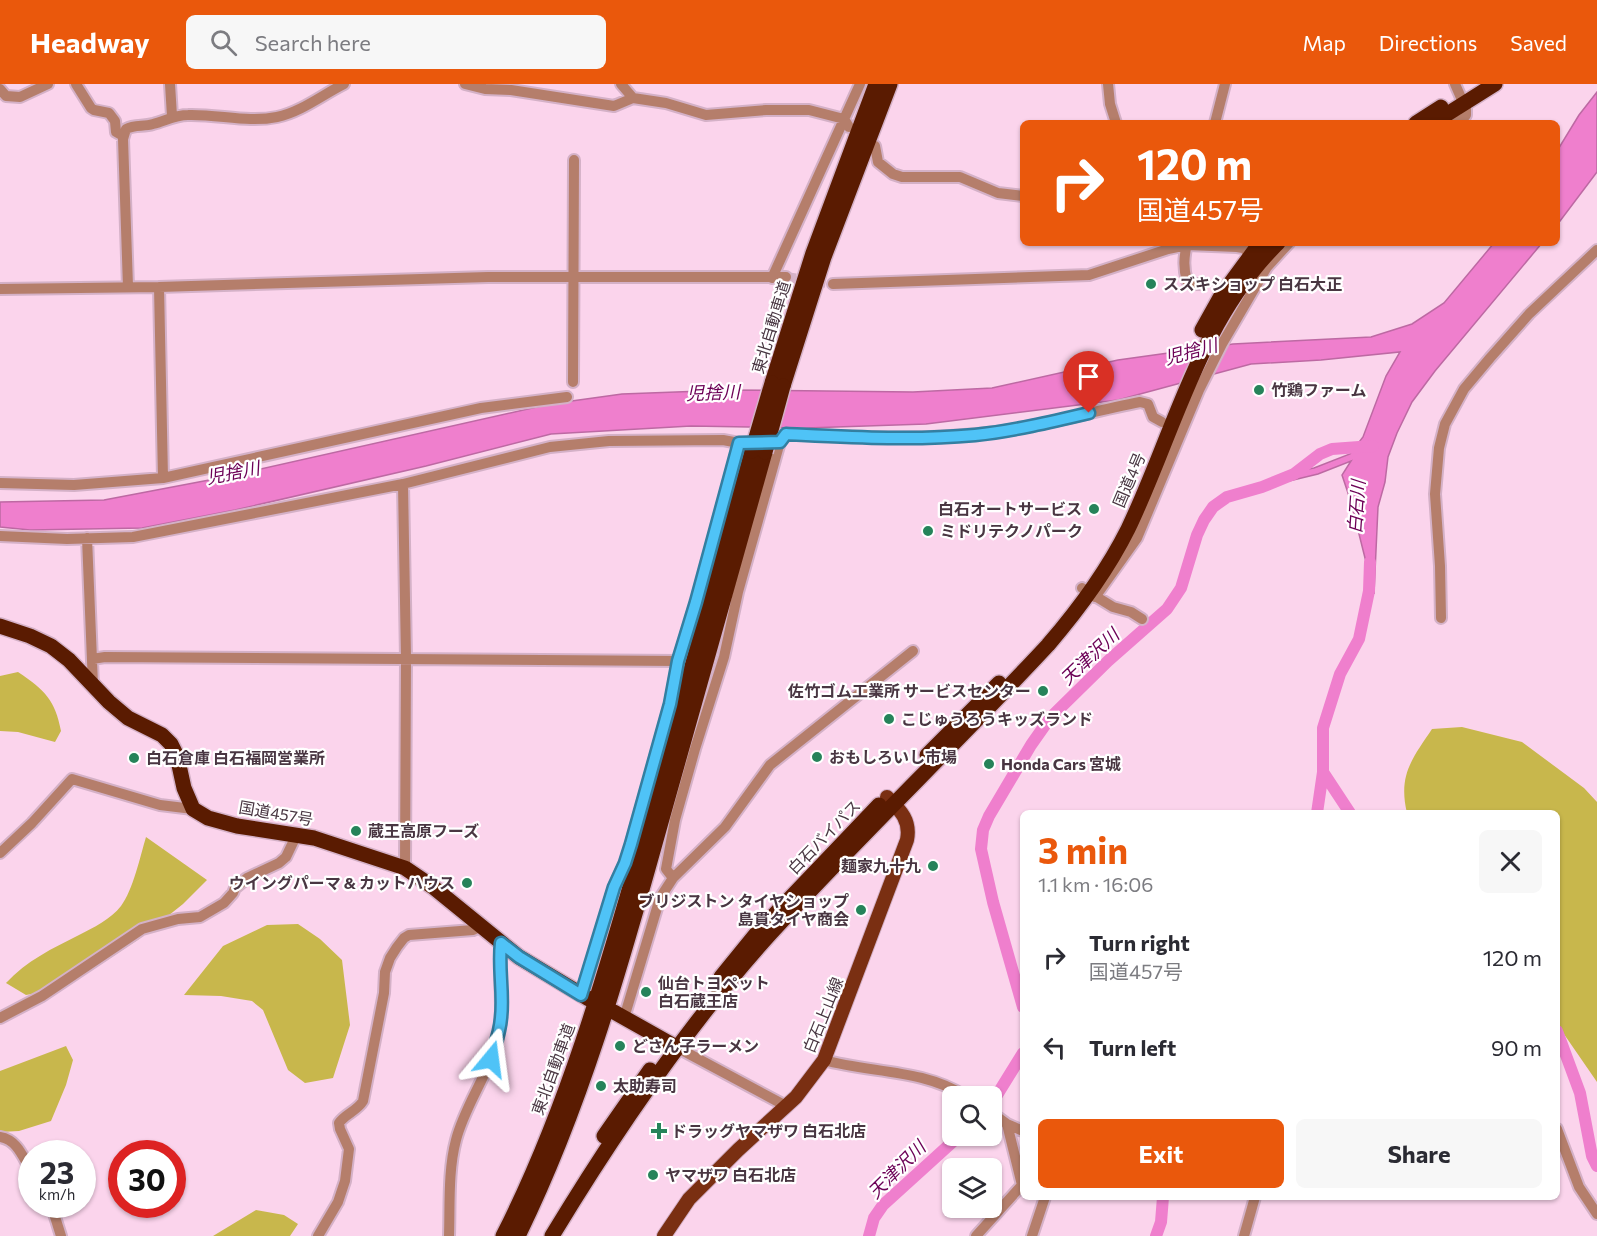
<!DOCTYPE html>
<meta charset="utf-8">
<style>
:root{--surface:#fff;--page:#f7f7f7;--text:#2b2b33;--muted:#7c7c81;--accent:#ea580c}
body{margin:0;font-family:Commissioner,"Noto Sans JP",sans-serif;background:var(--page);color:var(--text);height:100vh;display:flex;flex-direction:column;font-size:22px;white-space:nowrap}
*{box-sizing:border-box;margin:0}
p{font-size:20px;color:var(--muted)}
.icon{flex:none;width:33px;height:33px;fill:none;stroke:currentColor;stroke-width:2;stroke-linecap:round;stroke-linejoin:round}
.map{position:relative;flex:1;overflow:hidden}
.drawer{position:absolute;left:1020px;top:726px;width:540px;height:390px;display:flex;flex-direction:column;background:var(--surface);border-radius:9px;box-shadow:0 2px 4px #0004}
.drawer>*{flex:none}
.banner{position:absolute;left:1020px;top:36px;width:540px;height:126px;border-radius:9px;box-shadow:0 2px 4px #0004;background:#ea580c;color:#fff;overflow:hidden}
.fabs{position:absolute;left:942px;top:1002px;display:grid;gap:12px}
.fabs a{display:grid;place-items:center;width:60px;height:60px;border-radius:9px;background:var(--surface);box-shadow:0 2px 4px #0004;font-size:30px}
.speed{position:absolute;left:18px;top:1056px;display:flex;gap:12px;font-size:30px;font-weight:700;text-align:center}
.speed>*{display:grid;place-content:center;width:78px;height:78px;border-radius:50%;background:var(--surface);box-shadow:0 2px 4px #0004;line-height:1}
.speed small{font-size:15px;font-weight:400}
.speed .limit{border:9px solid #d22;background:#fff;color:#111}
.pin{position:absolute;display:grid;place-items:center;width:51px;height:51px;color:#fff;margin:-62px -26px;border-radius:50% 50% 50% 0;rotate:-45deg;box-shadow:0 0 6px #0007}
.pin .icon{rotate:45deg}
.me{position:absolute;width:66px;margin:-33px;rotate:16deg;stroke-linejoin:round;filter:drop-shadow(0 0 4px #0008)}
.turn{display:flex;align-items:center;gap:21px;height:126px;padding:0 18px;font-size:27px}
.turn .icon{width:78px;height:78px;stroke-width:2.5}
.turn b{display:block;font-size:42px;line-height:51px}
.round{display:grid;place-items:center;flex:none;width:63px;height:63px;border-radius:9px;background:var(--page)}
.overview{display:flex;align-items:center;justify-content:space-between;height:102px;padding:0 18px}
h1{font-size:36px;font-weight:700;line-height:45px;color:var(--accent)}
.primary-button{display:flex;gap:12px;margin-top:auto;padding:12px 18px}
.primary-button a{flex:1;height:69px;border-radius:9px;background:var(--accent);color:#fff;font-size:24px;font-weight:700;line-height:69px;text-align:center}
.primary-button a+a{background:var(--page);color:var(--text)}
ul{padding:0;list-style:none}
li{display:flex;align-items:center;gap:18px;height:90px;padding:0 18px}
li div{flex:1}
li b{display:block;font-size:22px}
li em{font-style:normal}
header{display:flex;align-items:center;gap:36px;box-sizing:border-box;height:84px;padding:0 30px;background:var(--accent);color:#fff}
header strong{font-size:28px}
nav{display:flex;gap:33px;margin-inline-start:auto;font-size:21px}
.search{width:420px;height:54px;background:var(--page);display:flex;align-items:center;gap:15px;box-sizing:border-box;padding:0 21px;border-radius:9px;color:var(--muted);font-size:22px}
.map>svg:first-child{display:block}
.green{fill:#c8b74c}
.water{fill:#ef7fcd;stroke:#bd69a3;stroke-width:1.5}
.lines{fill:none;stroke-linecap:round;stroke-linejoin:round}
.river{stroke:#ef7fcd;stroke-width:12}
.minor-tunnel{stroke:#d7b4ca;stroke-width:10;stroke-dasharray:10 5;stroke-linecap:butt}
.minor-casing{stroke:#d4b1c7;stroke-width:14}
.major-casing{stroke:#d4b1c7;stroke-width:16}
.highway-casing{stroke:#d4b1c7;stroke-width:18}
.minor{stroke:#b57e6b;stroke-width:10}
.major{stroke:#7a2f12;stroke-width:14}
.highway{stroke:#5a1b01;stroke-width:15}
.highway-bridge-casing{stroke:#d4b1c7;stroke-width:18;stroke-linecap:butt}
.highway-bridge{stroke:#5a1b01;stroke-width:15}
.route-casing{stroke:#337fa1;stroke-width:15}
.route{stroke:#4fc3f7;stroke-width:10}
.poi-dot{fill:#26835a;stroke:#fff;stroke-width:2}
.labels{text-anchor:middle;stroke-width:4.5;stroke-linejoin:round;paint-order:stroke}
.poi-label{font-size:16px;font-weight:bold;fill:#493642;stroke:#fff;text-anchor:start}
.street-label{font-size:16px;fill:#493642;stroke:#fff}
.water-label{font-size:18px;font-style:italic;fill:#6c0056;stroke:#fff}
</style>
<header>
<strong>Headway</strong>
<div class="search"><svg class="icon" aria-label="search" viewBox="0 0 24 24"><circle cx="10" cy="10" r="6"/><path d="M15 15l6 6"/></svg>Search here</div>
<nav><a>Map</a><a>Directions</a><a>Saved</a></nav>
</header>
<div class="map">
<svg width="1597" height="1152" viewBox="0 0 1597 1152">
<rect width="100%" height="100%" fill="#fbd4ec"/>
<path class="green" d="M18,588C45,606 55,616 61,647L55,658L18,648L0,647V592Z
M1462,643L1522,658L1584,704L1597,718V998L1557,940V729H1407C1398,691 1412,675 1432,645Z
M146,753L207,796L183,820L139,855L95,884L48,907L26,911L6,899C26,877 53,864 79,851C93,844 111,835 121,822C133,806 140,773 146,753Z
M298,840L320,855L342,876L350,941L333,994L305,999L288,986L263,926L252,917L221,912L184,911L223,862L267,841Z
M66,962L73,976L66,1001L51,1037L19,1047L0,1048V987Z
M256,1126L284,1131L298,1140L290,1152H213Z"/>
<path class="water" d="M1597,8V88L1557,141V67L1579,31Z
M1494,159H1542L1435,287L1412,318L1397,349L1388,373L1385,398L1378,423L1374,510L1351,418L1342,391L1351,377L1318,390L1281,399L1284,389L1314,384L1350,370L1363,353L1386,292L1400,268L1321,276L1251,280L1118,316L926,340L806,344L691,342L551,350L426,382L235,426L142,444L30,446L0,443V418L104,416L225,393L550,320L622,310L730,306L913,308L992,304L1118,276L1233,260L1371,253L1412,240L1444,219Z"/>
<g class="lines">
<path class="river" d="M1323,688L1350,729
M1317,729L1323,688V644L1340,590L1359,555L1369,507L1370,478
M1023,923L993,818L981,765L983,746L989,732L1031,661L1050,634L1108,577L1167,525L1181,504L1197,451L1204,436L1213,423L1227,413L1262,403L1294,390L1320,370L1332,365L1373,362
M1557,947L1580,1009L1592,1072L1597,1082
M992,1019L1023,969
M869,1152L874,1134L883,1121L959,1052
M1156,1152L1161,1138L1163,1113"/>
<path class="minor-tunnel" d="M786,193L833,200"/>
<g class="minor-casing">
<path id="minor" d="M76,0L91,24L94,26L109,29L115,37L116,48L123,52
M170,0L172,32
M465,0L485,5L511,6L614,22L633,14L666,19L706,31L766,26H809L844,35L849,43
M621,0L633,14
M1108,0L1110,20L1116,39
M0,5L6,12L20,13L48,0
M1215,39L1225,0
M1450,39L1463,35L1466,31V25L1455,0
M875,62L878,78L893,90L902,93H960L998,109L1023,112
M1187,159C1184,173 1183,183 1187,197L1192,200H1201
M772,194L860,0
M833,200L1089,191L1168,165L1187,161L1237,163L1243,164L1256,174
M128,203L123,55L126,45C135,40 143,43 153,40C165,37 175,31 188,31C218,30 248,39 277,33C301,28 322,11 344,0
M159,203L163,394
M0,205L159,203L488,193H786
M573,298L574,76
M0,399L74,401L163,394L481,324L567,313
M403,400L406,574L405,784
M0,452L67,455L133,453L403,400L550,363L609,357L723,356L739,359L759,358
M87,454L93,601
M1082,504L1113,523L1131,528L1142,535
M1095,513L1137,454L1199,306L1222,260L1267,183L1289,159
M1441,534L1440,482L1435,410L1439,364L1445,340L1464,305L1490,274L1529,230L1597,166
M92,575L105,573L678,577
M0,769L32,739L72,695L160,721L193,725
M673,794L666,785L675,736L695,665L724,573L738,508L780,358L786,350C855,353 927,357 996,348C1044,342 1092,327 1140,318L1148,320L1153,333L1162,338
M581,911L614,803L625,779L631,760L670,620L678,577L696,518L739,359
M0,934L42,912L142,845L178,835L200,833L224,819L233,809L235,804L247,794L279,779L286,773L297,750
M624,934L660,814L673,794L725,743L770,681L913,567
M678,964L786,1022
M824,976C870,989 923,985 965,1012
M992,1029L1007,1040L1023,1047
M1557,1045L1579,1103L1597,1130
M0,1053C18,1056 23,1074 32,1088
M51,1120L61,1152
M318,1152L338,1118L345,1097L349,1065L340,1045L339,1039C345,1030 357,1027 363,1017L384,909L385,888L390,874L397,863L404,854L409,851L473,846L482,842
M449,1152C450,1121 448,1086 456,1056C465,1021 489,990 498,954C505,923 497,890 501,859
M976,1152L1022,1101L1007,1040
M1032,1152L1045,1113
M1244,1152L1255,1113"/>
</g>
<g class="major-casing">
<path id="major" d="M664,1152L689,1115L738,1066L796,1013L824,976L907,756C911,736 900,726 887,713"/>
</g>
<g class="highway-casing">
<path id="highway" d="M1416,39L1441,23
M1433,39L1495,0
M1202,246L1221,212L1260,159
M772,299L813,169L876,0
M783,302L824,173L890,0
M0,542L30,552L51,562L69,576L109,618L128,634L162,651L171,660L177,672L184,704L193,725L208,734L237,742L314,754L405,784L433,803L519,873L589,915
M927,671L999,599
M721,893L756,850L879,721
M614,928L678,964
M604,1052L650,986
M503,1152C568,1024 607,884 646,747C681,620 717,494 752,367
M518,1152C581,1024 620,885 658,749C694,622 729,495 765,368
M552,1152C616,1046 687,942 770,850C860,751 957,659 1048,561C1079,525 1107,487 1128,445C1175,347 1198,238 1278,159"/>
</g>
<use href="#minor" class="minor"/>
<use href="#major" class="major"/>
<use href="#highway" class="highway"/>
<g class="highway-bridge-casing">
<path id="highway-bridge" d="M752,367L772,299
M765,368L783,302"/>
</g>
<use href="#highway-bridge" class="highway-bridge"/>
</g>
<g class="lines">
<g class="route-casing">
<path id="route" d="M491,975C495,961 500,948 501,934C504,909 498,884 501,859L519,873L581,911L614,803L625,779L631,760L670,620L678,577L696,518L739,359L780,358L786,350C848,353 912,357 975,351C1013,347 1051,338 1089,329"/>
</g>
<use href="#route" class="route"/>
</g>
<g class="poi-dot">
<circle cx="1151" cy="200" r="6"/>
<circle cx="1259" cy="306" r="6"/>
<circle cx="1094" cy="425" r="6"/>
<circle cx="928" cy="447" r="6"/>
<circle cx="1043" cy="607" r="6"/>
<circle cx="889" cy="635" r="6"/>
<circle cx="817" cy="673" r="6"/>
<circle cx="134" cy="674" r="6"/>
<circle cx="989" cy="680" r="6"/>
<circle cx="356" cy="747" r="6"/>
<circle cx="933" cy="782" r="6"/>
<circle cx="467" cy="799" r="6"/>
<circle cx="861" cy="826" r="6"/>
<circle cx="646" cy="908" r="6"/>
<circle cx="620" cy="962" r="6"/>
<circle cx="601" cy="1002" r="6"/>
<path d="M656 1038h6v6h6v6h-6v6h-6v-6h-6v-6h6z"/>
<circle cx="653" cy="1091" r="6"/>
</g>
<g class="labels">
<g class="poi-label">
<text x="1163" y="206">スズキショップ 白石大正</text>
<text x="1271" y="312">竹鶏ファーム</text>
<text x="1082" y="431" text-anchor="end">白石オートサービス</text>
<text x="940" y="453">ミドリテクノパーク</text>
<text x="1031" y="613" text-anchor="end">佐竹ゴム工業所 サービスセンター</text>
<text x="901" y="641">こじゅうろうキッズランド</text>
<text x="829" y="679">おもしろいし市場</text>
<text x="146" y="680">白石倉庫 白石福岡営業所</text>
<text x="1001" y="686">Honda Cars 宮城</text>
<text x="368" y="753">蔵王高原フーズ</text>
<text x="921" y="788" text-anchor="end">麺家九十九</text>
<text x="455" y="805" text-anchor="end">ウイングパーマ &amp; カットハウス</text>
<text x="849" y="823" text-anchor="end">ブリジストン タイヤショップ<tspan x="849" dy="18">島貫タイヤ商会</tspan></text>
<text x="658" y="905">仙台トヨペット<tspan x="658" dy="18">白石蔵王店</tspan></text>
<text x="632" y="968">どさん子ラーメン</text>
<text x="613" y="1008">太助寿司</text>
<text x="671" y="1053">ドラッグヤマザワ 白石北店</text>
<text x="665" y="1097">ヤマザワ 白石北店</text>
</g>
<g class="street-label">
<text transform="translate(771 243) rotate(-73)" y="6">東北自動車道</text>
<text transform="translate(1129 396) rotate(-67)" y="6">国道4号</text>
<text transform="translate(276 729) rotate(10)" y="6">国道457号</text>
<text transform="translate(824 753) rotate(-46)" y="6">白石バイパス</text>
<text transform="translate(823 931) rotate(-68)" y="6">白石上山線</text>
<text transform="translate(553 985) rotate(-70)" y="6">東北自動車道</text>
</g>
<g class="water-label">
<text transform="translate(1191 268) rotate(-15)" y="6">児捨川</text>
<text transform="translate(713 309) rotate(-2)" y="6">児捨川</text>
<text transform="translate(233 389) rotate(-11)" y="6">児捨川</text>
<text transform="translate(1357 423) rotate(-86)" y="6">白石川</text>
<text transform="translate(1090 573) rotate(-43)" y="6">天津沢川</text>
<text transform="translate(897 1086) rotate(-45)" y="6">天津沢川</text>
</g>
</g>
</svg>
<div class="fabs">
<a><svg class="icon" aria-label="search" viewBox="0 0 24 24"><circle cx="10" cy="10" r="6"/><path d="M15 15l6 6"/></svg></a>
<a><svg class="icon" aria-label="layers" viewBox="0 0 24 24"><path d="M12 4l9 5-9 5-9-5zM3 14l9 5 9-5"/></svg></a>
</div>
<div class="speed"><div>23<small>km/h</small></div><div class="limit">30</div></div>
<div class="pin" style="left:1089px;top:329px;background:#d93025"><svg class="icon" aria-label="arrive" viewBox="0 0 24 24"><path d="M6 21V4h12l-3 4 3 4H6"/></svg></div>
<svg class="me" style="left:491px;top:975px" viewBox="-20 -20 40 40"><path d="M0-17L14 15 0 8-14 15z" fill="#4fc3f7" stroke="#fff" stroke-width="4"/></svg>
<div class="banner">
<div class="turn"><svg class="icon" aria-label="right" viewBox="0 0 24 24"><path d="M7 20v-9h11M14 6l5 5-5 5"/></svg><div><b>120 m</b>国道457号</div></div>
</div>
<section class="drawer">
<div class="overview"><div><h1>3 min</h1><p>1.1 km · 16:06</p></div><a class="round"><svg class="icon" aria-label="close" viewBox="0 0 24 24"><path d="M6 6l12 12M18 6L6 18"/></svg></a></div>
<ul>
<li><svg class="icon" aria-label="right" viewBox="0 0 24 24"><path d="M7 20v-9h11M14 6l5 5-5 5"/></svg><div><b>Turn right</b><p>国道457号</p></div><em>120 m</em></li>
<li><svg class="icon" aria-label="left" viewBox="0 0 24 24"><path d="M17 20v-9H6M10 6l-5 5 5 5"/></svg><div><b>Turn left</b></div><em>90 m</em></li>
</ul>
<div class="primary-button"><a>Exit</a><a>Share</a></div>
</section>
</div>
